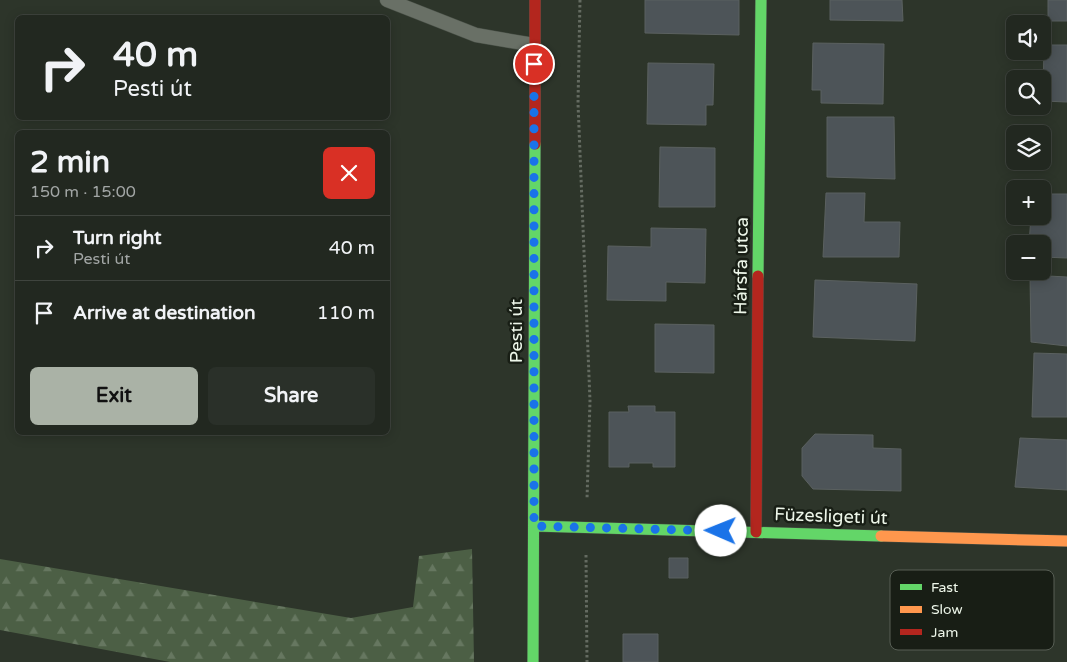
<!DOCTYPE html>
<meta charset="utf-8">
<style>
:root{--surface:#222820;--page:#2a3029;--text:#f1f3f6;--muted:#a2a6a5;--line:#3f443e;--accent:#aab2a6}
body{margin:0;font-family:"Varela Round",sans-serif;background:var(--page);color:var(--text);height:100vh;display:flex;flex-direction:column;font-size:19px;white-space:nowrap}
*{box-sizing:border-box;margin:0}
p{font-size:16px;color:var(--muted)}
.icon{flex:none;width:28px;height:28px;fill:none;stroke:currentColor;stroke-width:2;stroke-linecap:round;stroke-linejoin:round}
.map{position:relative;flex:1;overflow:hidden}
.sheet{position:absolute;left:15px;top:130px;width:375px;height:305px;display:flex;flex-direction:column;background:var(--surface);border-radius:8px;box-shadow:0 2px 12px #0003,0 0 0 1px var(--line)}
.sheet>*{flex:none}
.top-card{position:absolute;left:15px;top:15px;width:375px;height:105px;border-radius:8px;box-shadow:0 2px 12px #0003,0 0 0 1px var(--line);background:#222820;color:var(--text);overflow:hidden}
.buttons{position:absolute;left:1006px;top:15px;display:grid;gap:10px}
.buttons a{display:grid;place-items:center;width:45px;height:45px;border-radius:8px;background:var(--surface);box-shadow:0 2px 12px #0003,0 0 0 1px var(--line);font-size:25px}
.pin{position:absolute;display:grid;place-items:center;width:42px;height:42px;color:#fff;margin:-21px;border:2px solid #fff;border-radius:50%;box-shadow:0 1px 5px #0007}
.me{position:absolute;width:55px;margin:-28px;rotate:271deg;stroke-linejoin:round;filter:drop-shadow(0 0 4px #0008)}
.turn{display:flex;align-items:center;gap:18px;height:105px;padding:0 15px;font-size:22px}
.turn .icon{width:65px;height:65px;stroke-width:2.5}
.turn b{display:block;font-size:35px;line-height:42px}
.round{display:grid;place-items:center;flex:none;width:52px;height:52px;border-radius:8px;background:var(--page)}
.summary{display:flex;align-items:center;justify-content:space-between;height:85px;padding:0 15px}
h1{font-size:30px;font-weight:700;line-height:38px}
.primary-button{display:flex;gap:10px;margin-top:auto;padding:10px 15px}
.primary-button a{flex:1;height:58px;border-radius:8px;background:var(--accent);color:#111;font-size:20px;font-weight:700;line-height:58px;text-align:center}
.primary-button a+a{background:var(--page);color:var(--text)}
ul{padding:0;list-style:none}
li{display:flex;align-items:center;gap:15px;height:65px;padding:0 15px;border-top:1px solid var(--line)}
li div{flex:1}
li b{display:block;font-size:19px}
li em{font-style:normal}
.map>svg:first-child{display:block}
.forest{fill:url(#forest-firs)}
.building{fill:#4d5458;stroke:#5b6160}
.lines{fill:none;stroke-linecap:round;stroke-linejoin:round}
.lane-casing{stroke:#495047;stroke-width:15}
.fast-casing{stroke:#495047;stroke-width:12}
.slow-casing{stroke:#495047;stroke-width:12}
.jam-casing{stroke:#495047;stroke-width:12}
.path{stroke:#646b61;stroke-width:3;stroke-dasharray:2.5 2.5;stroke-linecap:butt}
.lane{stroke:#697066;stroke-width:14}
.fast{stroke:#63d668;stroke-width:11}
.slow{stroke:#ff974d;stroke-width:11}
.jam{stroke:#b3261e;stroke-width:11}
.route{stroke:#1a73e8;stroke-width:9;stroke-dasharray:0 16.2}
.labels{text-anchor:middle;stroke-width:5;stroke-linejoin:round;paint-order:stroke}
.street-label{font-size:18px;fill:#edf6e9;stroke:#181e15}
.key{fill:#181e15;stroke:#585f55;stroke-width:1}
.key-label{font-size:14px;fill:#edf6e9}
</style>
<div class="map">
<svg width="1067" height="662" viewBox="0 0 1067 662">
<defs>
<pattern id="forest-firs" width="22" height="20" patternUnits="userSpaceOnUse" patternTransform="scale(1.25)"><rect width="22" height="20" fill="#4c5f45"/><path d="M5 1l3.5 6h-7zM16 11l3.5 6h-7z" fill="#667760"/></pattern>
</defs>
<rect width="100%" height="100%" fill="#2d352a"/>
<path class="forest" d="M472,549L474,662H170L0,630V559L351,618L413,607L419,556Z"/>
<path class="building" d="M645,0H739V35L645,33Z
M830,0H902L903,21L830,20Z
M1048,0H1067V21H1048Z
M813,43L884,44L883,104L821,103V90H812Z
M1044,45H1067V102L1043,101Z
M648,63L714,64L713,105H706V125L647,124Z
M827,117H894L895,179L827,177Z
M660,147L715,148V207H659Z
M826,193H865L864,222H900L899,257H823Z
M1042,194H1067V258L1042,257V244H1029L1031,216H1042Z
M651,228L706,229L705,283L666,282V301L607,300L608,246L651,247Z
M1030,275L1067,277V346L1031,342Z
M815,280L917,284L915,341L813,337Z
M655,324L714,325V373L655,372Z
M1034,353L1067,354V417H1032Z
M628,406H655V412H675V467H653V463H629V467H609V412H629Z
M815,434L873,435V448L901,449V491L813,489L802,476V448Z
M1020,438L1067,440V490L1015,487Z
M669,558H688V578H669Z
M623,634H658V662H623Z"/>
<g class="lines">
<g class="lane-casing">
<path id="lane" d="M387,0L476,35L534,45"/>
</g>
<g class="fast-casing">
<path id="fast" d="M758,276L761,0
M534,526L881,536
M533,662L535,144"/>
</g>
<g class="slow-casing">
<path id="slow" d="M881,536L1067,541"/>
</g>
<g class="jam-casing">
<path id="jam" d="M535,144V0
M756,532L758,276"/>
</g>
<path class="path" d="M580,0L578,103L590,401L587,499
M586,555L587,662"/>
<use href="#lane" class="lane"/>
<use href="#fast" class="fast"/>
<use href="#slow" class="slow"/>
<use href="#jam" class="jam"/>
</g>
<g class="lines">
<path class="route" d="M534,64V526L721,531"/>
</g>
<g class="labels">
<g class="street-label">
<text transform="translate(741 266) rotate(-89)" y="6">Hársfa utca</text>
<text transform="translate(516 331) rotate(-90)" y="6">Pesti út</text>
<text transform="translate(831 516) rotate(2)" y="6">Füzesligeti út</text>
</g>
</g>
<rect x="890" y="570" width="164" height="80" rx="8" class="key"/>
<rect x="900" y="584" width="22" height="6" fill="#63d668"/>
<rect x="900" y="606" width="22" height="7" fill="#ff974d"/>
<rect x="900" y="629" width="22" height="6" fill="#b3261e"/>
<g class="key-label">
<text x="931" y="592">Fast</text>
<text x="931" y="614">Slow</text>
<text x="931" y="637">Jam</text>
</g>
</svg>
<div class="buttons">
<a><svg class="icon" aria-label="sound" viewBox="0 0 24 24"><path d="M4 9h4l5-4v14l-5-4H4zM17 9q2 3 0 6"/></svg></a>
<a><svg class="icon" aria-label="search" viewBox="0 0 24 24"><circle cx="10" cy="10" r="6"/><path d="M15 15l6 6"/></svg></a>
<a><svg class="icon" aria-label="layers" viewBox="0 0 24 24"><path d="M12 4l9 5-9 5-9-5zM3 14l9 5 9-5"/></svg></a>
<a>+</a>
<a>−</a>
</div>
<div class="pin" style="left:534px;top:64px;background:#d93025"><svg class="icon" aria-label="arrive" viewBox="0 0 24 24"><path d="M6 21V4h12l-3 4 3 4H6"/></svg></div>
<svg class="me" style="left:721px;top:531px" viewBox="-20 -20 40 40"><circle r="19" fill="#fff"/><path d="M0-13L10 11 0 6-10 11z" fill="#1a73e8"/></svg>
<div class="top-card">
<div class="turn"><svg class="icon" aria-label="right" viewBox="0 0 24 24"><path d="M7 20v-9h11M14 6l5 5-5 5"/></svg><div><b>40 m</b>Pesti út</div></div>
</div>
<section class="sheet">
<div class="summary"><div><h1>2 min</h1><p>150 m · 15:00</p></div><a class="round" style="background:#d93025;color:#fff"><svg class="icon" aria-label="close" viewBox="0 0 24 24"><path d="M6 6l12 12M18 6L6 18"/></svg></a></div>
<ul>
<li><svg class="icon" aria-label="right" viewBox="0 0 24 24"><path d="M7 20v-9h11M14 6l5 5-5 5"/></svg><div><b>Turn right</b><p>Pesti út</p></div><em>40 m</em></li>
<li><svg class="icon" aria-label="arrive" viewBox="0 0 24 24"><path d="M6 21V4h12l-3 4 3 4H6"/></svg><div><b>Arrive at destination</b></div><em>110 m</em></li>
</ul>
<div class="primary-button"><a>Exit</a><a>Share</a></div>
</section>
</div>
